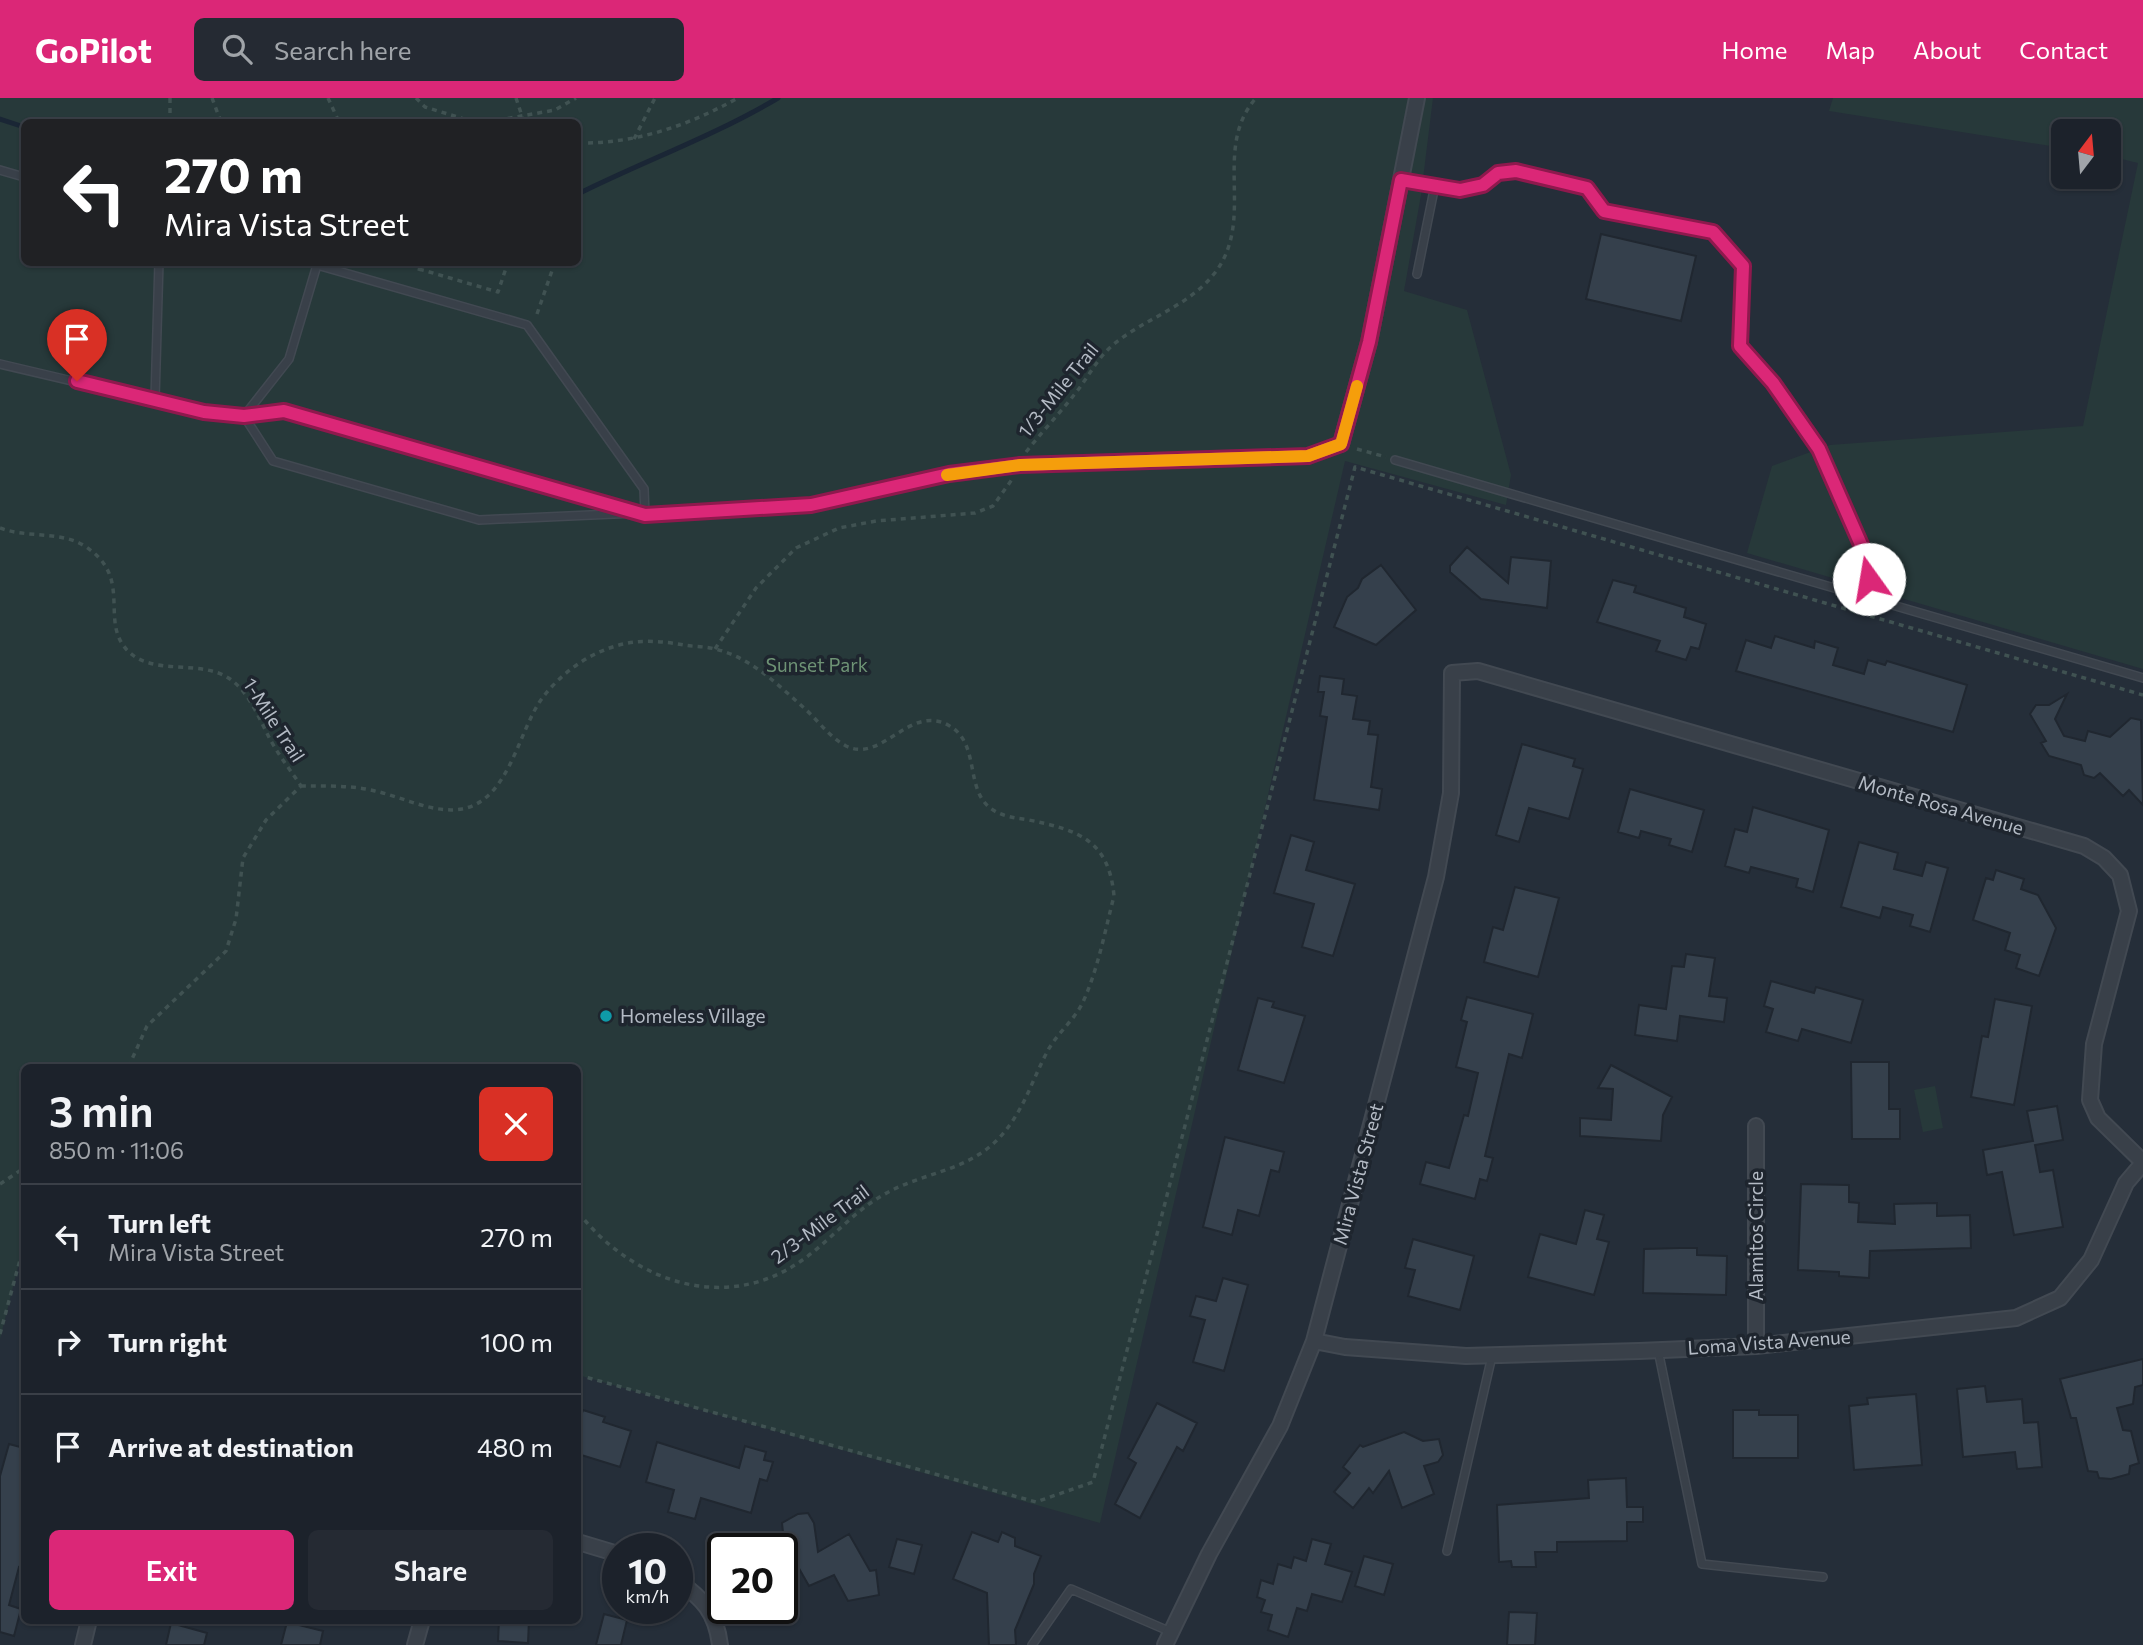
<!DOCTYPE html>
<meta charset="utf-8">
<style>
:root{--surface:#1c222b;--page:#252a33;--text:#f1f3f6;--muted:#a0a4a9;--line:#3a3f47;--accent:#db2777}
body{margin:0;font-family:Commissioner,sans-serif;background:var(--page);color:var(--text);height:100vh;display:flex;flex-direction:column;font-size:26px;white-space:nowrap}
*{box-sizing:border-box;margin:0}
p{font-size:23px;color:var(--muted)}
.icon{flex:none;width:38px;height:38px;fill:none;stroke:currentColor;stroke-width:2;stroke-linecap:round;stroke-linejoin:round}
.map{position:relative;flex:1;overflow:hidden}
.side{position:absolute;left:21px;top:966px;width:560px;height:560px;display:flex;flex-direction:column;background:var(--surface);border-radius:10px;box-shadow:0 2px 5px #0004,0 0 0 2px var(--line)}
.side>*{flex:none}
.top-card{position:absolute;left:21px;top:21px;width:560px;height:147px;border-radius:10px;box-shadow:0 2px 5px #0004,0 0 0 2px var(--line);background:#202124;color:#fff;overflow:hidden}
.needle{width:46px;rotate:16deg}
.buttons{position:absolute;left:2051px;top:21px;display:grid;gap:14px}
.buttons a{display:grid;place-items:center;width:70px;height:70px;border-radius:10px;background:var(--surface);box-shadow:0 2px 5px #0004,0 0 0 2px var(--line);font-size:35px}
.speed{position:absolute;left:602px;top:1435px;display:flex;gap:14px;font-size:35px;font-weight:700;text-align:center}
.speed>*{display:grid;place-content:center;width:91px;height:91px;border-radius:50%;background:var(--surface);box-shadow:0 2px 5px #0004,0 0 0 2px var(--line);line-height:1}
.speed small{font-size:18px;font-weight:400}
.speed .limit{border:4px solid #111;border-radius:10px;background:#fff;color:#111}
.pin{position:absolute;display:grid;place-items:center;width:60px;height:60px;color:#fff;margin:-72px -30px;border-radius:50% 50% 50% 0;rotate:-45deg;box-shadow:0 0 7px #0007}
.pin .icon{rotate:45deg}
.me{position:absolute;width:77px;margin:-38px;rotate:347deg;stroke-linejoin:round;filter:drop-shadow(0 0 5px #0008)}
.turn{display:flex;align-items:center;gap:24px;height:147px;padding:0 28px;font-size:32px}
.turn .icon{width:91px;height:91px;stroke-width:2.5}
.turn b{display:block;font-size:49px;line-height:60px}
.round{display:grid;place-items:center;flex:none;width:74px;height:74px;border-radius:10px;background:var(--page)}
.overview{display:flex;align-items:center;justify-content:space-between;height:119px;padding:0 28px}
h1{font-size:42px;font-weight:600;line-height:52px}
.action{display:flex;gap:14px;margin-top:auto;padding:14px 28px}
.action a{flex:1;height:80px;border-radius:10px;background:var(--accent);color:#fff;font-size:28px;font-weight:600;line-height:80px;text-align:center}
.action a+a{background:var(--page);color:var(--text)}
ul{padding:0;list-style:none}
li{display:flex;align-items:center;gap:21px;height:105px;padding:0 28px;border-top:2px solid var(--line)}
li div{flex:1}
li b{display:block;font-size:26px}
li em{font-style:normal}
header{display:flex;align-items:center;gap:42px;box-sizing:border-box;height:98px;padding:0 35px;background:var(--accent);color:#fff}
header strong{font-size:33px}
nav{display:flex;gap:38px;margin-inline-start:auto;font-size:24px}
.search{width:490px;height:63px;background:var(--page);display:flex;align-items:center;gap:18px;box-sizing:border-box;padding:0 24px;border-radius:10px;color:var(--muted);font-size:26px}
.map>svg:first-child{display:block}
.green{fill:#27393a;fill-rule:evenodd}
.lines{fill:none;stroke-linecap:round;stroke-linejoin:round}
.stream{stroke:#1a2635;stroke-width:5}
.building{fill:#35404c;stroke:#202730;stroke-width:2}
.service-casing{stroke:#424952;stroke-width:10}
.minor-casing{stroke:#424952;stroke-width:18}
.path{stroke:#405252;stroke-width:3.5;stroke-dasharray:5 5;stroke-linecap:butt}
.service{stroke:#394049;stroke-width:7}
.minor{stroke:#394049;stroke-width:14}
.route-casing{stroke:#8e194d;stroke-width:18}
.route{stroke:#db2777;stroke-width:12}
.slow{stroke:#f59e0b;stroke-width:12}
.culture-dot{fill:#0f9aa8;stroke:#1e252e;stroke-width:2.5}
.labels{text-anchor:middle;stroke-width:7;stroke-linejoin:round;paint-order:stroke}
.street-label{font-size:19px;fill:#b4bbc5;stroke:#1e252e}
.park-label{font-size:19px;fill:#6e9375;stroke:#1e252e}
.poi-label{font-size:19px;fill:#b4bbc5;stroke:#1e252e;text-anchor:start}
</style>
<header>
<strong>GoPilot</strong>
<div class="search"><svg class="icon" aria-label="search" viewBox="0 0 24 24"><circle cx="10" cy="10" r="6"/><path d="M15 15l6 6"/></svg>Search here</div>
<nav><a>Home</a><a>Map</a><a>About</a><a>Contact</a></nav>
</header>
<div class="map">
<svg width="2143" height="1547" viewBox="0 0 2143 1547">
<rect width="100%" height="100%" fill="#252e39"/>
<path class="green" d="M0,0H1433L1421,97L1404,193L1467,212L1511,377L1506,407L1345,363L1100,1425L578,1277V970H24V1145L0,1241ZM24,24H578V164H24Z
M1833,0H2143V571L1747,455L1772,368L1830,347L2083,328L2138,65L2109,58V33H2063V50L1829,13Z
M1935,988L1943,1030L1923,1034L1914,992Z"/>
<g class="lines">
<path class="stream" d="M0,21L24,29
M578,96C644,63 714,38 778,0"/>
</g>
<path class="building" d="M1601,136L1696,158L1681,223L1586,201Z
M1467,449L1508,485L1511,459L1551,463L1547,510L1481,501L1450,474V468Z
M1381,467L1416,512L1376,547L1334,529L1347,499L1358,490L1362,481Z
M1613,482L1636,488L1634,494L1686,510L1684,519L1706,526L1699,551L1691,549L1686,562L1656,553L1660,543L1597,524Z
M1775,538L1814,550L1815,543L1838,550L1833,567L1864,576L1868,562L1885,567L1887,563L1967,587L1953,634L1736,573L1746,542L1771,550Z
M1320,578L1344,581L1342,596L1357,598L1353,621L1370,623L1368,636L1378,637L1371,689L1382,691L1379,712L1314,702L1327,619L1320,618L1324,594H1318Z
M2067,596L2055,621L2064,638L2085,643L2088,633L2110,639L2131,620L2141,622L2143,707L2129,692L2123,698L2100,675L2094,680L2084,677L2081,667L2049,658L2041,645L2046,643L2030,616L2036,607H2049Z
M1522,646L1575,661L1573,668L1583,671L1569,721L1529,710L1519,744L1496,737Z
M1630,691L1704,712L1692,754L1669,747L1671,741L1641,733L1639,740L1618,734Z
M1753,709L1829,732L1813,794L1796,789L1798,781L1751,769L1749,775L1725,768L1735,731L1747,734Z
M1291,737L1314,744L1306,772L1355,786L1333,858L1302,849L1314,806L1274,795Z
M1859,744L1898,755L1894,771L1922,778L1926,764L1948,770L1930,834L1910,828L1913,817L1883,809L1880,820L1841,809Z
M1996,772L2024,781L2021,791L2038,797L2056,830L2039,878L2016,870L2020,857L2005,852L2010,835L1973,822L1986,780L1993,782Z
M1515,789L1559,800L1538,879L1484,864L1493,829L1503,832Z
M1686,856L1715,860L1709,898L1727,900L1724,924L1680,918L1677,943L1635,937L1639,907L1666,911L1672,868L1684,869Z
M1771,883L1814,895L1816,889L1863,902L1851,945L1802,931L1798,943L1766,934L1773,911L1764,908Z
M1467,899L1533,916L1522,960L1509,956L1485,1058L1493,1060L1487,1083L1480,1081L1475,1101L1420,1086L1426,1064L1449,1070L1464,1017L1468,1018L1478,975L1456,969L1467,924L1461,922Z
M1258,900L1274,904L1272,909L1305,918L1284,985L1238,972Z
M1995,901L2032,908L2014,1007L1971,999L1982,938L1988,939Z
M1851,964H1889V1011H1900V1041H1852Z
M1611,967L1672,999L1663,1017L1661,1043L1580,1038V1020L1611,1022L1613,991L1598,990Z
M2057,1008L2063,1042L2035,1047L2040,1074L2053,1072L2063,1129L2014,1137L2002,1074L1987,1077L1983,1052L2033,1043L2027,1013Z
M1225,1039L1284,1054L1279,1074L1271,1072L1259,1118L1238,1112L1232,1137L1203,1129Z
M1801,1086L1849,1087V1104L1859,1105L1858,1124L1895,1126L1894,1106L1937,1105V1118L1970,1117L1971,1150L1870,1153L1869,1180L1839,1178V1174L1798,1172Z
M1585,1112L1604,1117L1597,1141L1609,1144L1594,1197L1528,1179L1540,1136L1576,1146Z
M1413,1141L1474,1158L1460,1212L1408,1198L1415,1172L1405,1170Z
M1680,1150H1697V1157L1727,1158L1726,1197L1643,1195L1644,1151Z
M1223,1180L1248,1187L1224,1273L1193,1264L1205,1222L1190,1218L1196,1198L1216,1203Z
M2143,1261V1287L2135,1289L2133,1306L2117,1310L2123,1332L2131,1333L2139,1365L2130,1368L2129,1376L2111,1381L2099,1380L2097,1374L2088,1373L2076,1320H2071L2060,1281Z
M1985,1288L1987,1304L2022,1301L2024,1325L2038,1324L2042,1369L2017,1371L2015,1354L1963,1359L1957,1291Z
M1916,1296L1922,1367L1854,1372L1849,1308L1868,1306L1867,1300Z
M1157,1305L1197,1325L1183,1353L1177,1349L1140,1420L1115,1406L1136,1365L1128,1360Z
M583,1312L605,1319L603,1324L631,1333L620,1369L578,1356V1317L581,1318Z
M1733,1312H1759V1317H1798V1360H1733Z
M1404,1334L1423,1343L1439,1341L1443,1357L1438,1364L1424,1368L1434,1396L1402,1410L1389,1373L1373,1395L1369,1390L1353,1410L1334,1394L1350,1375L1343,1369L1360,1347L1363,1349Z
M657,1344L739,1370L745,1348L766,1354L764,1362L773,1364L767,1383L760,1381L751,1415L701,1400L695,1421L668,1414L674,1392L646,1384Z
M9,1346L24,1350V1470L19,1469L9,1507L21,1511L14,1538L0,1534V1378Z
M1626,1380L1627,1409H1643V1424H1627V1443L1557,1444V1454H1535L1536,1469H1512L1511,1463L1499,1464L1497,1407L1589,1400L1588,1382Z
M808,1415L814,1425L818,1454L849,1436L870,1473L876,1472L879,1497L848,1503L834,1477L809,1488L784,1444L782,1425L798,1416Z
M972,1434L998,1444L1002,1434L1015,1440V1448L1041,1458L1034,1476V1486L1015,1532L1016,1547H989L987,1495L953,1481Z
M897,1441L922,1447L914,1476L889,1469Z
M1312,1441L1331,1446L1325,1466L1352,1474L1342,1504L1312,1496L1307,1513L1297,1510L1288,1539L1268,1532L1272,1517L1261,1514L1265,1502L1257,1499L1261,1482L1273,1486L1278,1466L1291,1470L1294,1459L1306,1463Z
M1364,1458L1393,1466L1384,1497L1355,1488Z
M1509,1514L1537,1515L1535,1547H1507Z
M604,1516L627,1522L621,1547H596Z
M499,1522H529L528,1545L498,1543Z
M287,1524L323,1533L320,1547H281Z
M171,1525L207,1535L204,1547H166Z"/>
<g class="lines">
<g class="service-casing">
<path id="service" d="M0,72L24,79
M1401,82L1460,91L1483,87L1498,75L1516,73L1587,90L1604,113L1713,134L1743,168L1739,248L1773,285L1819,351L1866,458L1872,503
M1417,176L1435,87
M0,266L204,314L244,318L284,313L637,414
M155,301L159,164
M1395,362L2143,580
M645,417L644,391L527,227L317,167L289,261L244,318L273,363L479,422L811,407L949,376L1020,367L1308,358L1341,346
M1658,1252L1702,1466L1823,1479
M1447,1453L1492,1258
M1032,1547L1071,1491L1171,1534"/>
</g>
<g class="minor-casing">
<path id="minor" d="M1341,346L1369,244L1417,0
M1314,1243L1345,1249L1466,1258L1639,1253L1756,1248L2016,1220L2060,1200L2091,1162L2126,1085L2143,1065
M1756,1248V1028
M578,1444L618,1456
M677,1482C703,1501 716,1514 720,1547
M83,1547L89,1522
M415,1547L422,1522
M1165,1547L1209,1456L1280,1328L1314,1243L1436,779L1451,695L1452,575L1478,573L2084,748L2104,760L2120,777L2129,813L2094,946L2090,1002L2098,1020L2143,1064"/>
</g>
<path class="path" d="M170,0V24
M212,0L221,24
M328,0L339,24
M416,0L425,9L474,24
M516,0L524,24
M488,24L555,12L576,0
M634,41L655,0
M578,45C635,46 687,28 738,0
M419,171L498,194L508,164
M419,173L421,164
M537,216L555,164
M1357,351L1386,359
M1026,354C1042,334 1059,316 1074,297C1088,280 1097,260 1114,246C1147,219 1191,208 1217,172C1255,118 1212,50 1256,0
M0,430C26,440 59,433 83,447C136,479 97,524 129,554C154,578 202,561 230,581C250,595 260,623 271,643C280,659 291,673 301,688L266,722L243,760L236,821L226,853L147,928L128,970
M715,551L756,490L796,450L839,430L876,423L975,415L993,408L1013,380
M301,688C325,688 351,687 375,693C403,699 433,716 462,711C510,702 518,632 543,599C561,576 587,556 616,548C637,541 662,543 684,547C694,549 705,548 715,551C750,559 777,586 803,609C817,621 829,639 846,648C882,666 909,606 948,627C982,645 963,693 993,712C1004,719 1016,720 1029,722C1078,732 1109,742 1114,798C1105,833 1098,871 1083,904C1074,923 1055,937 1046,956C1031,985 1023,1014 1000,1039C968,1074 922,1074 883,1097C853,1114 830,1143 801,1163C723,1217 631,1182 578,1114
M0,1086L24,1070
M0,1236L24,1147
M578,1277L1036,1404L1093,1384L1355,369L2143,597"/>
<use href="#service" class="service"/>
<use href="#minor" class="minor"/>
</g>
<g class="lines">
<g class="route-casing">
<path id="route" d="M77,283L204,314L244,318L284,313L645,417L811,407L949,376L1020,367L1308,358L1341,346L1369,244L1401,82L1460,92L1483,87L1498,75L1516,73L1587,90L1604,113L1713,134L1743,168L1740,248L1773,285L1819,351L1866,458L1869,481"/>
</g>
<use href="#route" class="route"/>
<path class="slow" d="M947,377L1020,367L1308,358L1341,346L1357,288"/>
</g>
<circle class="culture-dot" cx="606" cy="918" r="7"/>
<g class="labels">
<g class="street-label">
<text transform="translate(1058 292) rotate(-51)" y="7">1/3-Mile Trail</text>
<text transform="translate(274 622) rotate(57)" y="7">1-Mile Trail</text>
<text transform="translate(1941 707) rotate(16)" y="7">Monte Rosa Avenue</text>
<text transform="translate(1358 1076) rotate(-75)" y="7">Mira Vista Street</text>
<text transform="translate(820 1126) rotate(-37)" y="7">2/3-Mile Trail</text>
<text transform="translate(1756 1138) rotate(-90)" y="7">Alamitos Circle</text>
<text transform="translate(1769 1244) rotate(-4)" y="7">Loma Vista Avenue</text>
</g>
<g class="park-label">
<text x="817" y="574">Sunset Park</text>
</g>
<g class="poi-label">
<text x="620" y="925">Homeless Village</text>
</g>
</g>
</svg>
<div class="buttons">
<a><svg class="needle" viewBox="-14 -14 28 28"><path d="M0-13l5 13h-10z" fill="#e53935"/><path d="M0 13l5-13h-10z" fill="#a0a4a9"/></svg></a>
</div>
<div class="speed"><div>10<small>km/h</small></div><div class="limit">20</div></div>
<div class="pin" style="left:77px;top:283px;background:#d93025"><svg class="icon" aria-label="arrive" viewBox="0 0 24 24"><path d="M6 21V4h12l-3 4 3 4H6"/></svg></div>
<svg class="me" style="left:1869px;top:481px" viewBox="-20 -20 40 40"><circle r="19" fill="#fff"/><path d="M0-13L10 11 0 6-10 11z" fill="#db2777"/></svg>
<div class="top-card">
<div class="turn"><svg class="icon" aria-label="left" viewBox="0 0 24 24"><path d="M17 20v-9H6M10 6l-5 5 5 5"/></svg><div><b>270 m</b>Mira Vista Street</div></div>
</div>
<section class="side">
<div class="overview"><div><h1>3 min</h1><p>850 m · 11:06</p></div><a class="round" style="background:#d93025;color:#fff"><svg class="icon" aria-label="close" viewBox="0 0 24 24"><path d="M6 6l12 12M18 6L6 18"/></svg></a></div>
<ul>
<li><svg class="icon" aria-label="left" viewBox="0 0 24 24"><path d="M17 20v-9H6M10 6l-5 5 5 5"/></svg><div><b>Turn left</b><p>Mira Vista Street</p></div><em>270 m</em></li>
<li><svg class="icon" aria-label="right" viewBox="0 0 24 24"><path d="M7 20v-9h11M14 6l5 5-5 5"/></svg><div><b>Turn right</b></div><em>100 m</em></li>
<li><svg class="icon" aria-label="arrive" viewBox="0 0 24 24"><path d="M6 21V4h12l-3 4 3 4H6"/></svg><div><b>Arrive at destination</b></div><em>480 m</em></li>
</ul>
<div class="action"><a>Exit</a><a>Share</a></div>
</section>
</div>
